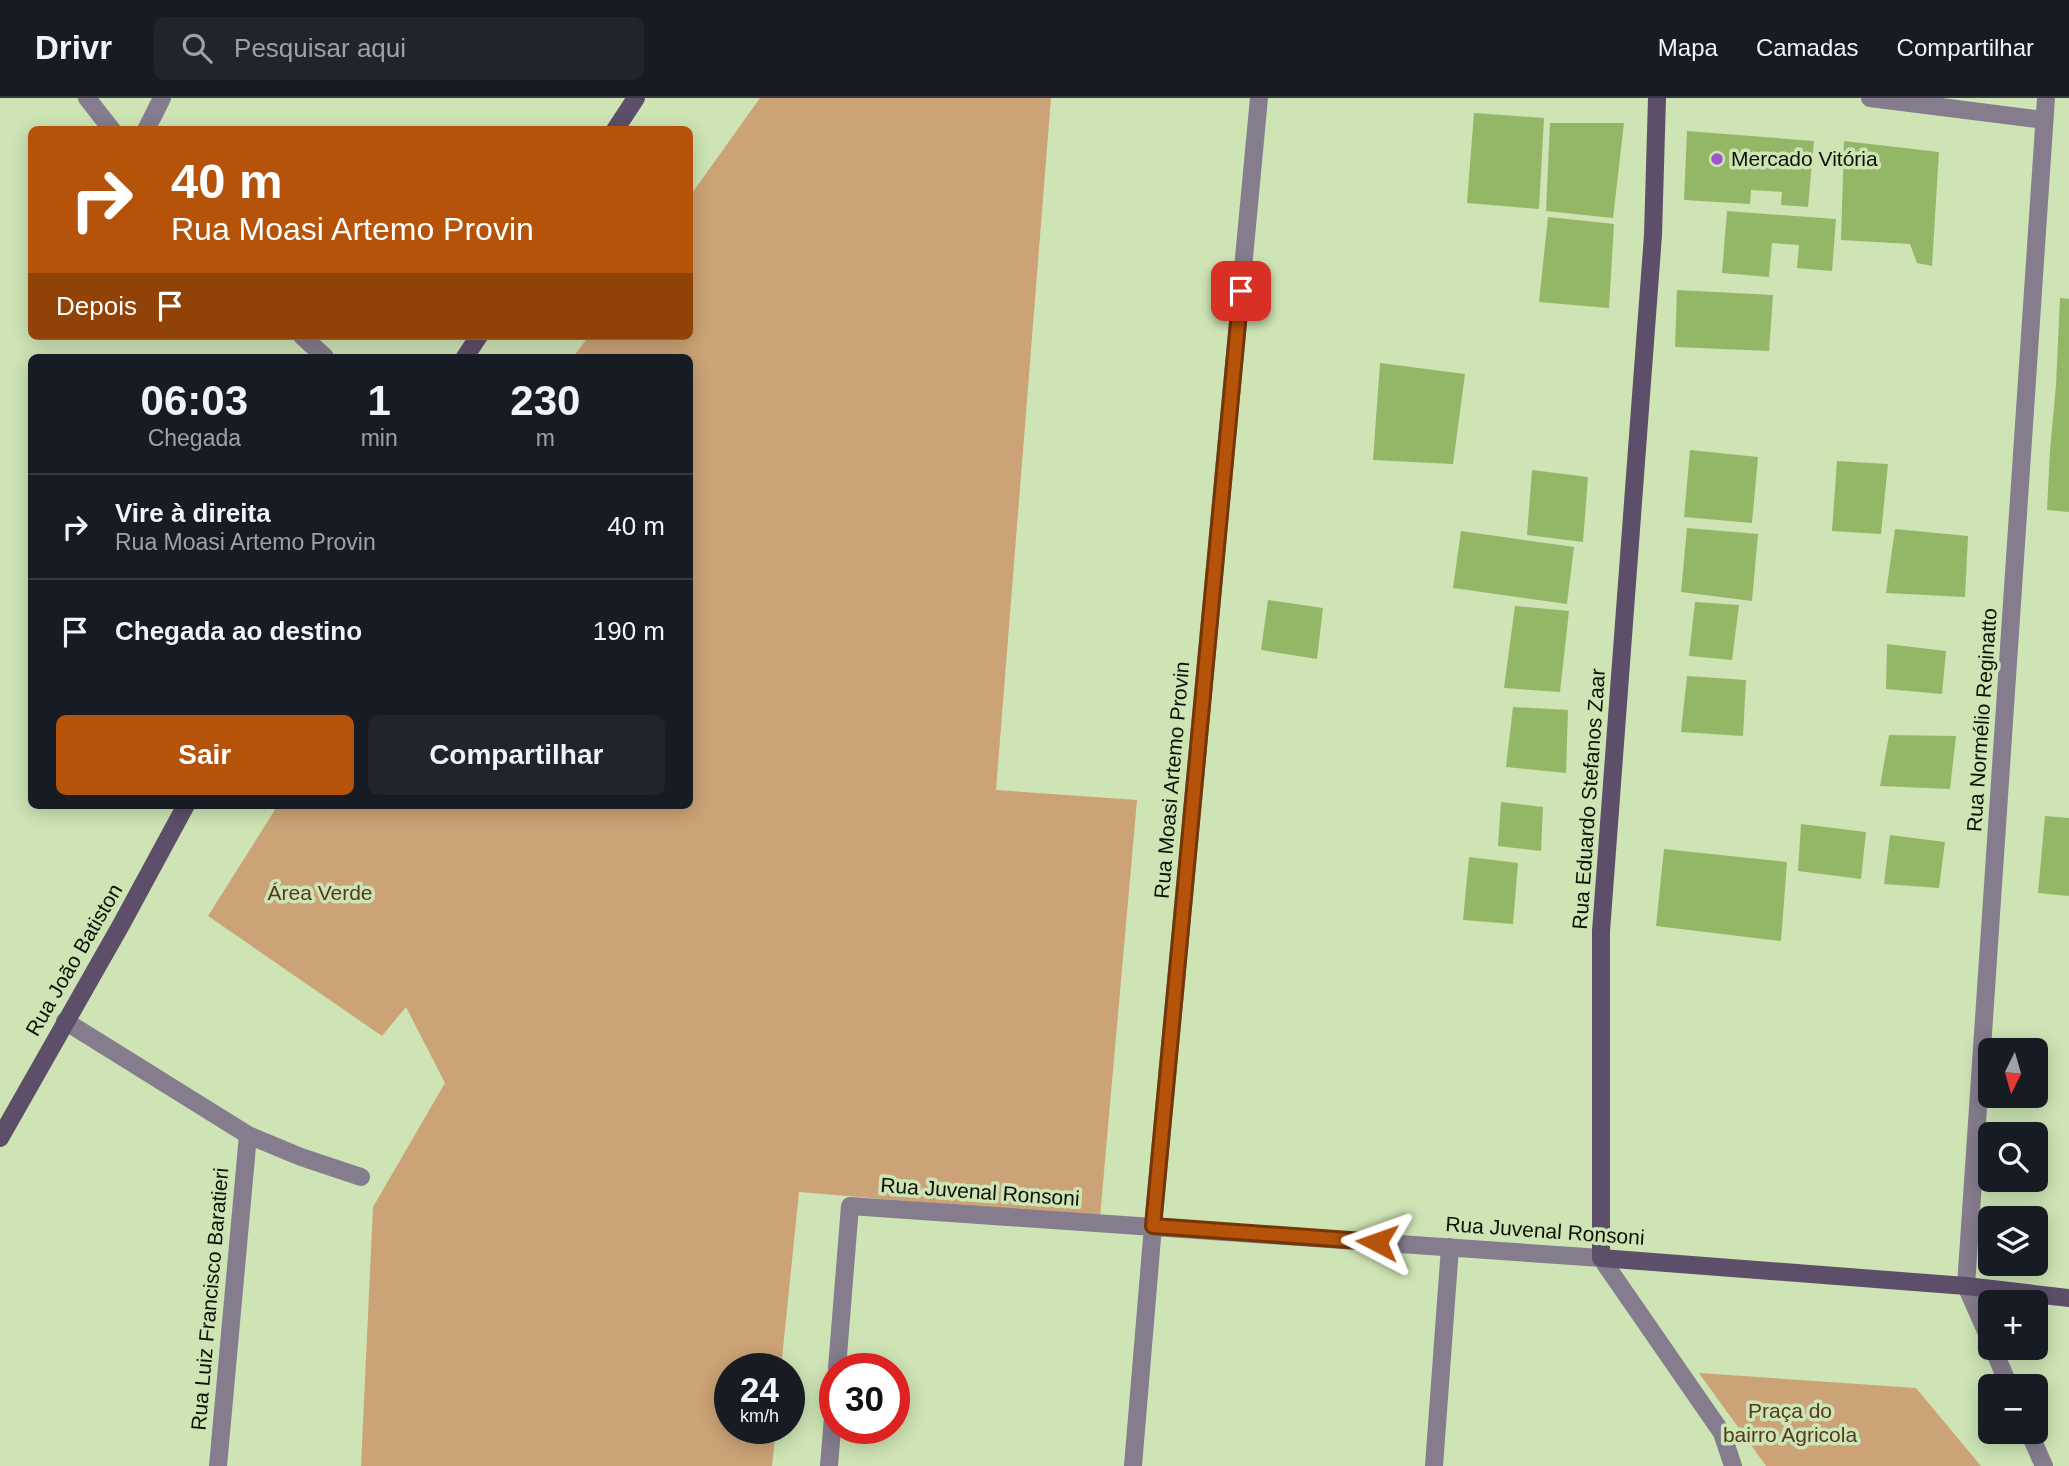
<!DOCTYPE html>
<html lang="pt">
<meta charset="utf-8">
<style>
:root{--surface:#171b24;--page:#20242c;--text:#f1f3f6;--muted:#9ea1a6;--line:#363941;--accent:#b45309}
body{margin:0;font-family:Helvetica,sans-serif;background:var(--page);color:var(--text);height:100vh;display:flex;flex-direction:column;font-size:26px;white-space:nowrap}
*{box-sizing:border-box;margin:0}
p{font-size:23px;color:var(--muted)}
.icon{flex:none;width:38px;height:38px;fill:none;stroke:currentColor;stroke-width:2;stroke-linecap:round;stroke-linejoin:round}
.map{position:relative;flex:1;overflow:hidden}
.side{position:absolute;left:28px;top:256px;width:665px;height:455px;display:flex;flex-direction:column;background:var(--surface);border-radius:10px;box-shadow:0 4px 18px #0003}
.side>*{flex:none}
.hud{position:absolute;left:28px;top:28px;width:665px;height:214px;border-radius:10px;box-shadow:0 4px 18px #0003;background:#b45309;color:#fff;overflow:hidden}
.needle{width:46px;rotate:185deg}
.buttons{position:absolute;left:1978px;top:940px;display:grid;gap:14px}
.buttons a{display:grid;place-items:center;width:70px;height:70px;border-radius:10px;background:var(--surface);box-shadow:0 4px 18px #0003;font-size:35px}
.speed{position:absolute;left:714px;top:1255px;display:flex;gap:14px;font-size:35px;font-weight:700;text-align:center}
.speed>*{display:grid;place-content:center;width:91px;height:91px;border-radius:50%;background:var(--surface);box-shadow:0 4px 18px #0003;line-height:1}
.speed small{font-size:18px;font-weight:400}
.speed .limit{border:10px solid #d22;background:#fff;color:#111}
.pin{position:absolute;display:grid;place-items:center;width:60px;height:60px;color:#fff;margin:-30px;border-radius:14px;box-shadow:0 4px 10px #0006}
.me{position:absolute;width:77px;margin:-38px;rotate:274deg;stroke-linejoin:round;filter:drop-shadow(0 0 5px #0008)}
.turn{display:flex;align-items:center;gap:24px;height:147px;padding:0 28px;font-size:32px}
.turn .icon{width:91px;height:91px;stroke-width:2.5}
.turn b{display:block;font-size:49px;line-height:60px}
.then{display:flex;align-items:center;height:66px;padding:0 28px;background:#0003;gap:14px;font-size:26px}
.eta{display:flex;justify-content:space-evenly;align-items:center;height:119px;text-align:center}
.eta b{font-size:42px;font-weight:700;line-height:49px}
.cta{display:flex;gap:14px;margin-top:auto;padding:14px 28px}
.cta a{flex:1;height:80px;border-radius:10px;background:var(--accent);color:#fff;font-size:28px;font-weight:700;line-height:80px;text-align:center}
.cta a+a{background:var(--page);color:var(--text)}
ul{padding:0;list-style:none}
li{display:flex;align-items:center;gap:21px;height:105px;padding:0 28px;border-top:2px solid var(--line)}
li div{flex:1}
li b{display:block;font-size:26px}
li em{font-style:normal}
header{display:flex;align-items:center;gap:42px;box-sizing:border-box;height:98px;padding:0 35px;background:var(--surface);border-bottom:2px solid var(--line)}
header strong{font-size:33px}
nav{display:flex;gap:38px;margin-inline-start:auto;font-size:24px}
.search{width:490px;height:63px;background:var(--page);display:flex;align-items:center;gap:18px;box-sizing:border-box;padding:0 24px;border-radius:10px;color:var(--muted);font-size:26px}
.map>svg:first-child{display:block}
.green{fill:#cca376}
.building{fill:#94b767}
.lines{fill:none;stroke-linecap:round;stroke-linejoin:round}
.lane{stroke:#857c8e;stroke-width:18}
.street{stroke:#857c8e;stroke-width:18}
.secondary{stroke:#5d4f69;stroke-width:18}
.route-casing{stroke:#753606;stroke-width:18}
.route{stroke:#b45309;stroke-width:12}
.poi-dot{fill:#9a57cc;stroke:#cee4b5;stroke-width:2.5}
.labels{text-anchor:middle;stroke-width:7;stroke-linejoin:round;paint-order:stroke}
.poi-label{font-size:21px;fill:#0c1304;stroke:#cee4b5;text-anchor:start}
.street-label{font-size:21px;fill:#0c1304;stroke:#cee4b5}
.park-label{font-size:21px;fill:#543a1c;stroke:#cee4b5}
</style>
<header>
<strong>Drivr</strong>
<div class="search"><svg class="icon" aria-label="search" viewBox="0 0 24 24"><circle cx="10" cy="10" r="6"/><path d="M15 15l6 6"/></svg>Pesquisar aqui</div>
<nav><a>Mapa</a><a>Camadas</a><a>Compartilhar</a></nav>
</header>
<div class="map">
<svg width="2069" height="1368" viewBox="0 0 2069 1368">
<rect width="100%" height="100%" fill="#cee4b5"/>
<path class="green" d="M760,0H1051L996,692L1137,702L1100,1119L799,1094L781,1270H730V1330H776L772,1368H361L373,1109L445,985L406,909L382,938L208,818L278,707H690V259H573L589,238H690V98Z
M1699,1275L1916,1290L1981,1368H1766Z"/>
<path class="building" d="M1474,15L1544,20L1539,111L1467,105Z
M1550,25H1624L1613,120L1546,113Z
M1687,33L1814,43L1808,109L1781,107L1782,94L1751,92L1750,106L1684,102Z
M1844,43L1939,54L1932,168L1917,165L1910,146L1841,142Z
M1727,113L1836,121L1832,173L1797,170L1799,147L1772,145L1769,179L1722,175Z
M1548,119L1614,126L1609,210L1539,204Z
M1677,192L1773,197L1769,253L1675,249Z
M2060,200L2069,201V414L2047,412L2050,352L2056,287Z
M1380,265L1465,276L1453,366L1373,362Z
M1690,352L1758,359L1752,425L1684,419Z
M1837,363L1888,366L1881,436L1832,433Z
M1532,372L1588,379L1583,444L1527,437Z
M1687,430L1758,436L1752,503L1681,494Z
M1895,431L1968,438L1965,499L1886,495Z
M1461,433L1574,449L1567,506L1453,490Z
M1268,502L1323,510L1317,561L1261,552Z
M1695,504L1739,507L1732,562L1689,558Z
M1515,508L1569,513L1560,594L1504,590Z
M1887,546L1946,553L1942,596L1886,591Z
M1687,578L1746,582L1743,638L1681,634Z
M1513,609L1568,612L1566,675L1506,669Z
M1889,637L1956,638L1950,691L1880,688Z
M1501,704L1543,709L1541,753L1498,748Z
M2045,718L2069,720V798L2038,795Z
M1801,726L1866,734L1861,781L1798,773Z
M1890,737L1945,744L1939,790L1884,786Z
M1664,751L1787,764L1781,843L1656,828Z
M1469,759L1518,765L1513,826L1463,822Z"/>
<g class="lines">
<path class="lane" d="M146,32L162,0"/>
<path class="street" d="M87,0L112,32
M1870,0L2044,22
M302,238L325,259
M65,923L248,1037L301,1059L361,1079
M1990,1242L1966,1188L2046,0
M1993,1250L2009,1288
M837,1270L850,1108L1601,1160L1722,1335L1733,1368
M2029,1334L2044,1368
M218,1368L248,1037
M829,1368L835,1295
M1133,1368L1153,1128L1259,0
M1434,1368L1450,1149"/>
<path class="secondary" d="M1657,0L1653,137L1601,833V1160L1966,1188L2069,1200
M615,32L636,0
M465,259L479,238
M0,1040L121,827L186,707"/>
</g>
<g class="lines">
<g class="route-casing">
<path id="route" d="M1241,193L1153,1128L1377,1144"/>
</g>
<use href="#route" class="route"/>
</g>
<circle class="poi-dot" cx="1717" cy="61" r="7"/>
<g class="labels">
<g class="poi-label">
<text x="1731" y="68">Mercado Vitória</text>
</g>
<g class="street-label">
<text transform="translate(1982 622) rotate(-86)" y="7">Rua Normélio Reginatto</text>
<text transform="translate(1172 682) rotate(-85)" y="7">Rua Moasi Artemo Provin</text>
<text transform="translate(1589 701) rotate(-86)" y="7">Rua Eduardo Stefanos Zaar</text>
<text transform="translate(74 862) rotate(-60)" y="7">Rua João Batiston</text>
<text transform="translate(980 1094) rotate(4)" y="7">Rua Juvenal Ronsoni</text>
<text transform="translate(1545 1133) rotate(4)" y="7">Rua Juvenal Ronsoni</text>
<text transform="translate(210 1201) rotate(-85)" y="7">Rua Luiz Francisco Baratieri</text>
</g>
<g class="park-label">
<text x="320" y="802">Área Verde</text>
<text x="1790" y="1320">Praça do<tspan x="1790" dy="24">bairro Agricola</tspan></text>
</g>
</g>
</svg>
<div class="buttons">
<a><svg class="needle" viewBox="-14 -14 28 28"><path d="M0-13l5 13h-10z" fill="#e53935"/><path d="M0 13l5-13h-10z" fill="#9ea1a6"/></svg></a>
<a><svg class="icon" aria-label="search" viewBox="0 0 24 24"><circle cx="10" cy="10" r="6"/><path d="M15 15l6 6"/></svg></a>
<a><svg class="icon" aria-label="layers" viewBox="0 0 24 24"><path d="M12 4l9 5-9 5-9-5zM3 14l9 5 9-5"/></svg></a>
<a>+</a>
<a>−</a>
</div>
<div class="speed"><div>24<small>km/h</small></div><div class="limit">30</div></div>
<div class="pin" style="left:1241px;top:193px;background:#d93025"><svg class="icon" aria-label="arrive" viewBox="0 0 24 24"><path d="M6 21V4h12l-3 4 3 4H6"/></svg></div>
<svg class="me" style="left:1377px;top:1144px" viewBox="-20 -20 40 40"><path d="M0-17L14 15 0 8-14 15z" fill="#b45309" stroke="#fff" stroke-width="4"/></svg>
<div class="hud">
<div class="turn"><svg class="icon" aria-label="right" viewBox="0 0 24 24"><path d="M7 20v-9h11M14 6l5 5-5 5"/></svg><div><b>40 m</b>Rua Moasi Artemo Provin</div></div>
<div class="then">Depois<svg class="icon" aria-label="arrive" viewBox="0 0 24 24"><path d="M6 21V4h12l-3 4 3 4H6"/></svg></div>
</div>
<section class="side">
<div class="eta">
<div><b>06:03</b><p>Chegada</p></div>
<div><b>1</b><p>min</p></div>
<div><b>230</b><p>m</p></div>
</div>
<ul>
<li><svg class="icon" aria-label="right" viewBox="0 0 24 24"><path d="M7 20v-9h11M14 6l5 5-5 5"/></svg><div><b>Vire à direita</b><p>Rua Moasi Artemo Provin</p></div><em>40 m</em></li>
<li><svg class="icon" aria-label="arrive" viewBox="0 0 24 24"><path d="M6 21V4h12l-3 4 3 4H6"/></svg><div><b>Chegada ao destino</b></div><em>190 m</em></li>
</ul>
<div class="cta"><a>Sair</a><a>Compartilhar</a></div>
</section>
</div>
